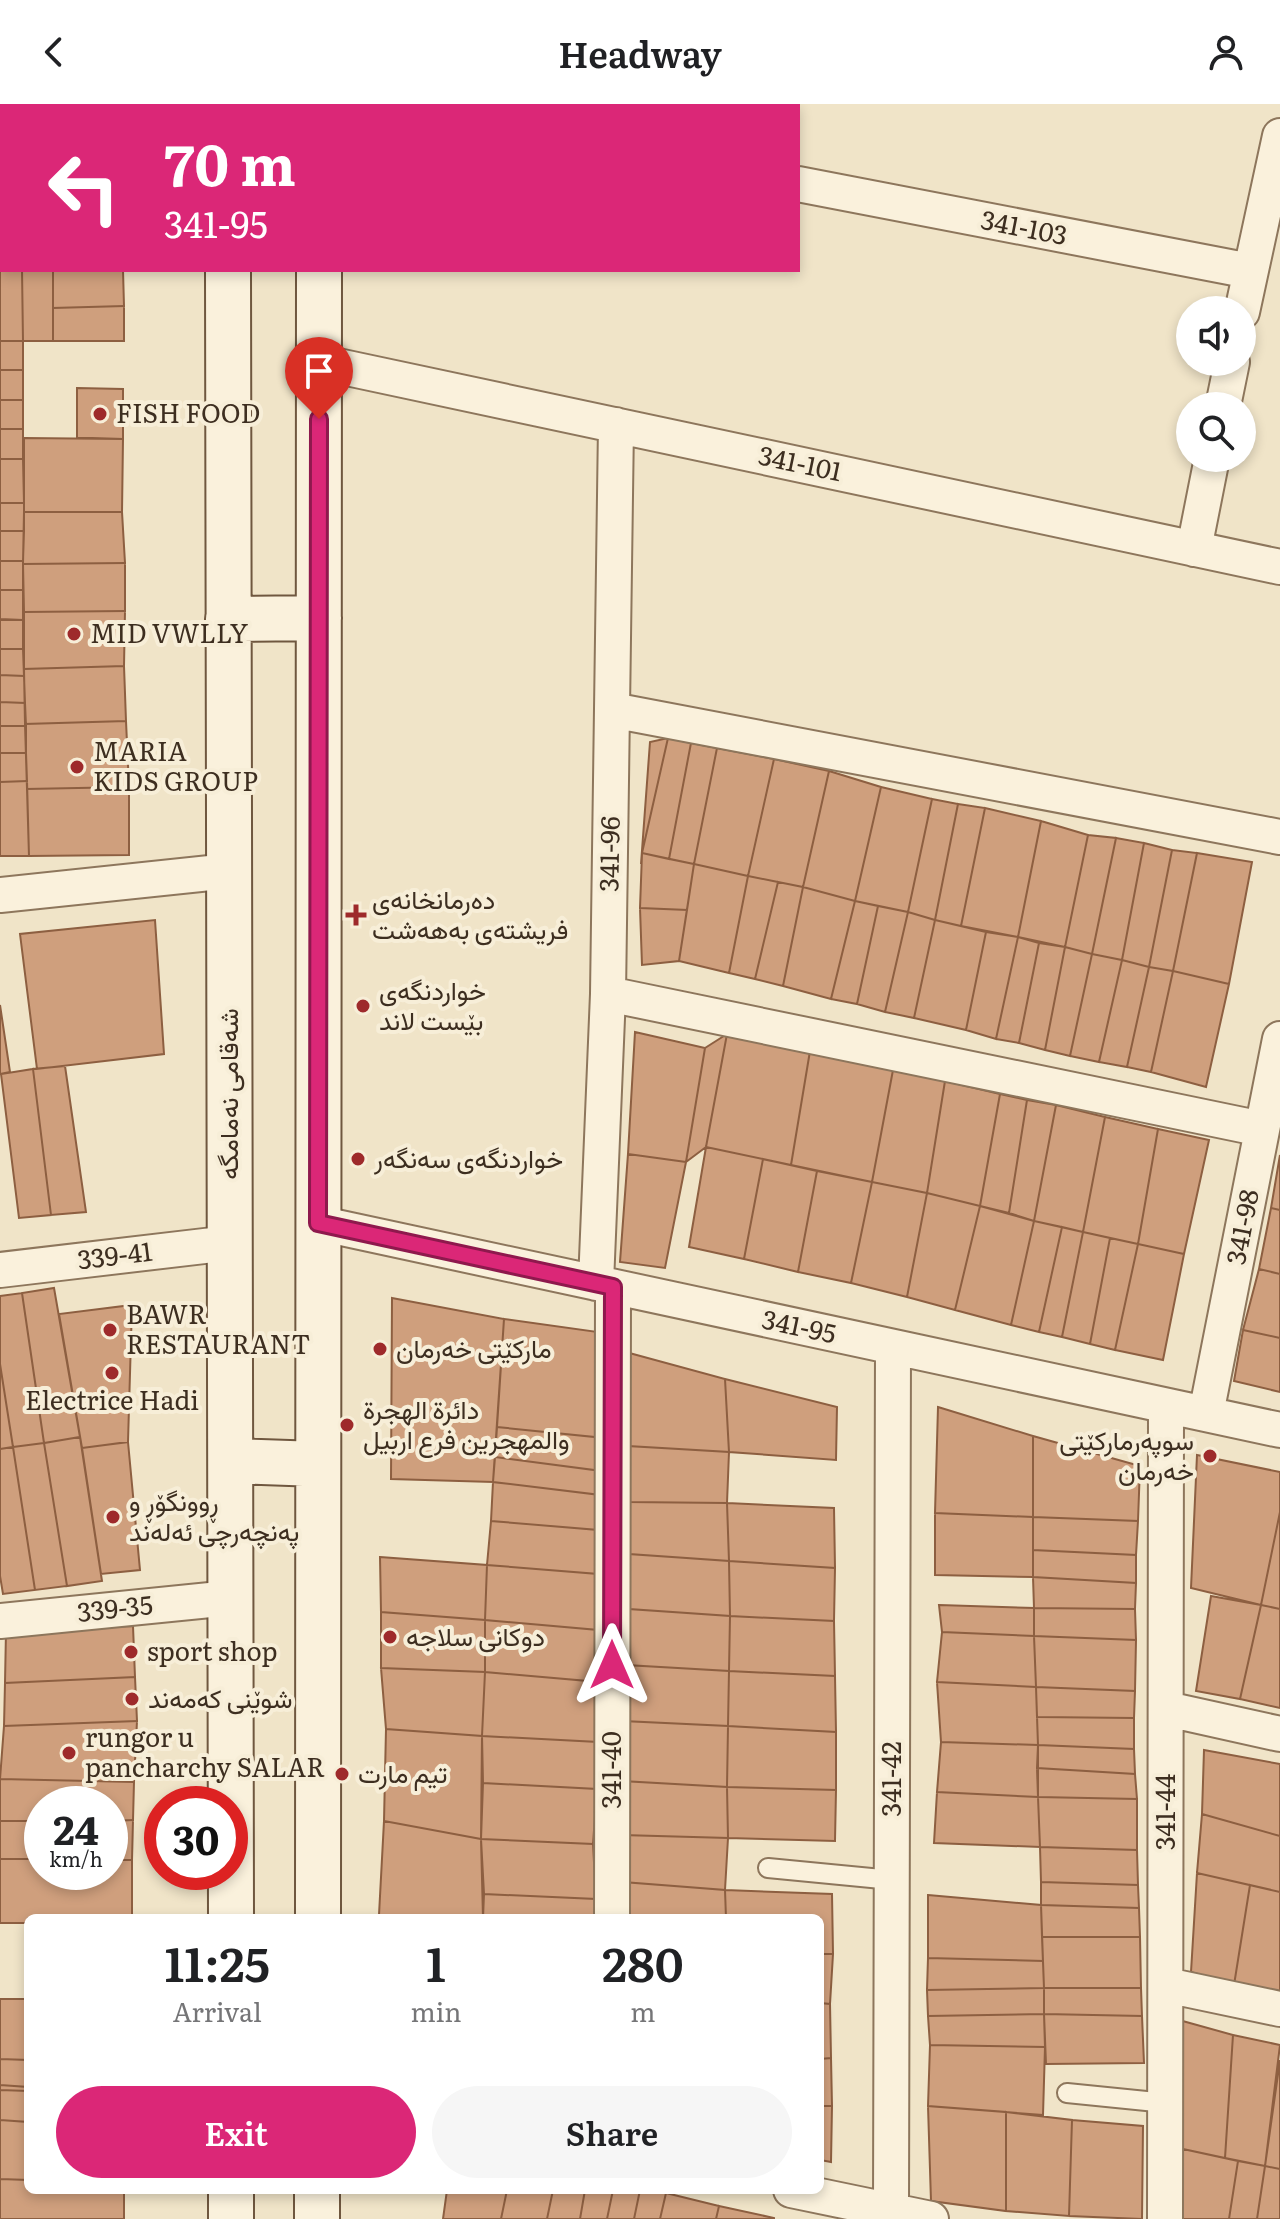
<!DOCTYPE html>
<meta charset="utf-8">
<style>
:root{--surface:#fff;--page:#f6f6f6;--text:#202124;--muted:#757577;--accent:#db2777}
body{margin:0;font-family:Literata,Vazirmatn,serif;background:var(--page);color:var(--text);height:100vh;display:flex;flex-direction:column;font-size:30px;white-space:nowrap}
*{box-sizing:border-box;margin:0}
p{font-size:26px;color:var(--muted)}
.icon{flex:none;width:44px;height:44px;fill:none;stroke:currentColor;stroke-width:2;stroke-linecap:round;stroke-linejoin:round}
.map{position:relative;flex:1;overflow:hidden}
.drawer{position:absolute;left:24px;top:1810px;width:800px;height:280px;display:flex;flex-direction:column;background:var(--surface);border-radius:12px;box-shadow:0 4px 12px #0003}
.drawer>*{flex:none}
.banner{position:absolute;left:0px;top:0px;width:800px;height:168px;box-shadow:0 4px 12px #0003;background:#db2777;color:#fff;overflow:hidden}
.controls{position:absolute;left:1176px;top:192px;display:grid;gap:16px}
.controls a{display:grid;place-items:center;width:80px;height:80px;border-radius:50%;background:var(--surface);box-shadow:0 4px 12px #0003;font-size:40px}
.speed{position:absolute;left:24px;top:1682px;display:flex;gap:16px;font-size:40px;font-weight:700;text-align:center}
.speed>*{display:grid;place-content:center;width:104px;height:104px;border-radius:50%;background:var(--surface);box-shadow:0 4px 12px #0003;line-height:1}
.speed small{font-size:20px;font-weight:400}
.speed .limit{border:12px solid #d22;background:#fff;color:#111}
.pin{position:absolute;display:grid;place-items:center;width:68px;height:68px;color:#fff;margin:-82px -34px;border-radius:50% 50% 50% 0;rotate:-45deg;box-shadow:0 0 8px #0007}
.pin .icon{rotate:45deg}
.me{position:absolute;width:88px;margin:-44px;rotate:0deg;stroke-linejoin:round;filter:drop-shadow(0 0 6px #0008)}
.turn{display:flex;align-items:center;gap:28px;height:168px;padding:0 32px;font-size:36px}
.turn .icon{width:104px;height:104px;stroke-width:2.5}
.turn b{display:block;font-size:56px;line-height:68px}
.eta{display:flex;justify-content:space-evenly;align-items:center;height:136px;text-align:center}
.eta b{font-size:48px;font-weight:600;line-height:56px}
.action{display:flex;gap:16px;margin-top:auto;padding:16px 32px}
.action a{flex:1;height:92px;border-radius:48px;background:var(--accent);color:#fff;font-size:32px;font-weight:600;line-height:92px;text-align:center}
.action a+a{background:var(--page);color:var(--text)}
header{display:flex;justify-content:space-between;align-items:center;height:104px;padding:0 32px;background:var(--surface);font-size:36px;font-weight:600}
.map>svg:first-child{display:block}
.building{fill:#cf9f7d;stroke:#8d5f41;stroke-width:2}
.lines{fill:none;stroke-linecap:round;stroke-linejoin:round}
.lane-casing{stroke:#8d765c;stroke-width:22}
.street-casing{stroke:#8d765c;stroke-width:38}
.secondary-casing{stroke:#6f573f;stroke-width:48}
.lane{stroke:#faf1dc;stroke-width:18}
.street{stroke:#faf1dc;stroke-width:34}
.secondary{stroke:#faf1dc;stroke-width:44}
.route-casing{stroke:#8e194d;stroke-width:20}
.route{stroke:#db2777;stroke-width:14}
.poi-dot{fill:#9e2a2b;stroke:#f7eed8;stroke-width:3}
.labels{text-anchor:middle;stroke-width:8;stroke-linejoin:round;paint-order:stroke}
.street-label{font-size:26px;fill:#3d2e20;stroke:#f7eed8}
.poi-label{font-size:26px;fill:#3d2e20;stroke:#f7eed8;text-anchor:start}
</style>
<header><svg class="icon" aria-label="back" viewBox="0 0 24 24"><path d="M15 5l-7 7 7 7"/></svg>Headway<svg class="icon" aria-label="person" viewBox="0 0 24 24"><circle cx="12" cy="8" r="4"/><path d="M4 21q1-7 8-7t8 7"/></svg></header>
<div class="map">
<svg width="1280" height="2115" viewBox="0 0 1280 2115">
<rect width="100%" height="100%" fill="#f0e4c8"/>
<path class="building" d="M65,0H152V2H65Z
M0,116L2,166H22L23,237H0Z
M22,166H53V237H23Z
M53,166H123L124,202L53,204Z
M124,202V237H53V204Z
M0,237H23V266H0Z
M0,266H23V296H0Z
M77,284L123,285V335L77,334Z
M0,296H23V325H0Z
M0,325H23V355H0Z
M24,334L123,335L122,408H24Z
M0,355H23L24,399H0Z
M0,399H24V427H0Z
M24,408H122L125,459L23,460Z
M0,427H24L23,457H0Z
M0,457H23V486H0Z
M125,459V507L24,508L23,460Z
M0,486H23V516L0,515Z
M125,507L124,562L24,565V508Z
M0,516H23V545H0Z
M0,545H23L24,572L0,571Z
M124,562L126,617L25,620L24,565Z
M0,571L24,572L25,599L0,598Z
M0,598L25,599L26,622H0Z
M126,617L129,683L27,685L25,620Z
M0,622H26V649H0Z
M668,634L691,639L669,755L642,749Z
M668,634L642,749L641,760L650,638Z
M691,639L717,644L694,760L669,755Z
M717,644L774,655L748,772L694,760Z
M0,649H26L27,677L0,678Z
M774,655L829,667L803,783L748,772Z
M829,667L881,683L855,797L803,783Z
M27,677L29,752H0V678Z
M129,683V751L29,752L27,685Z
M881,683L932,695L908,808L855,797Z
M932,695L958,700L935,816L908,808Z
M958,700L985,704L961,822L935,816Z
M985,704L1041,717L1018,833L961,822Z
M1041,717L1088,731L1065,843L1018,833Z
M1088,731L1116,734L1092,850L1065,843Z
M1116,734L1144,739L1122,856L1092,850Z
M1144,739L1172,746L1149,863L1122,856Z
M1172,746L1197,749L1173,867L1149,863Z
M642,749L694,760L687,806L640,804Z
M1197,749L1252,758L1229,880L1173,867Z
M694,760L748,772L729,869L679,857Z
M748,772L778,778L755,875L729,869Z
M778,778L803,783L783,882L755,875Z
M803,783L855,797L831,895L783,882Z
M855,797L878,802L857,900L831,895Z
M878,802L908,808L885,908L857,900Z
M640,804L687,806L679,857L642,861Z
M908,808L935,816L914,914L885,908Z
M155,816L164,950L37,965L20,830Z
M935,816L986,828L966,926L914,914Z
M986,828L1018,833L996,935L966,926Z
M1018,833L1039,839L1019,939L996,935Z
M1039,839L1065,843L1045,946L1019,939Z
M1065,843L1092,850L1070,952L1045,946Z
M1092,850L1122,856L1099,958L1070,952Z
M1122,856L1149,863L1127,963L1099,958Z
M1149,863L1173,867L1151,968L1127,963Z
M1173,867L1229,880L1206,983L1151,968Z
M0,901L10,968L0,970Z
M635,928L705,944L686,1058L628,1050Z
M727,930L706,1043L686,1058L705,944Z
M727,930L810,947L791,1061L706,1043Z
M810,947L893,966L872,1078L791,1061Z
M65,962L86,1108L51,1111L33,965Z
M33,965L51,1111L19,1114L1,970Z
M893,966L945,977L927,1089L872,1078Z
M945,977L1000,990L980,1102L927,1089Z
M1000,990L1027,996L1009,1109L980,1102Z
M1027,996L1056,1001L1034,1117L1009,1109Z
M1056,1001L1105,1013L1083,1128L1034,1117Z
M1105,1013L1158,1025L1138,1140L1083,1128Z
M1158,1025L1209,1036L1184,1150L1138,1140Z
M706,1043L763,1055L744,1155L689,1143Z
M628,1050L686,1058L665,1164L620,1158Z
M1280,1051V1106L1271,1104Z
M763,1055L817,1067L798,1168L744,1155Z
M817,1067L872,1078L851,1179L798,1168Z
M872,1078L927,1089L907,1193L851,1179Z
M927,1089L980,1102L955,1206L907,1193Z
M980,1102L1034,1117L1011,1221L955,1206Z
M1271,1104L1280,1106V1170L1259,1165Z
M1034,1117L1062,1123L1039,1228L1011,1221Z
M1062,1123L1083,1128L1062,1233L1039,1228Z
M1083,1128L1110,1134L1090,1240L1062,1233Z
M1110,1134L1138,1140L1115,1246L1090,1240Z
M1138,1140L1184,1150L1163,1256L1115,1246Z
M1259,1165L1280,1170V1234L1243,1226Z
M54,1184L80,1333L44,1339L22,1189Z
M22,1189L44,1339L13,1343L0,1260V1192Z
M392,1194L504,1215L493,1378L391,1375Z
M132,1201L128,1338L82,1344L59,1210Z
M504,1215L605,1229L604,1334L497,1323Z
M1243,1226L1280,1234V1288L1234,1277Z
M622,1247L725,1275L729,1348L628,1342Z
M0,1260L13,1343L0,1345Z
M725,1275L837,1303L836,1356L729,1348Z
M938,1303L1033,1332V1413L935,1409Z
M497,1323L604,1334L602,1367L495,1353Z
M1033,1332L1140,1362L1138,1417L1033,1413Z
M80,1333L102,1477L67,1482L44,1339Z
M128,1338L140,1466L101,1470L82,1344Z
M44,1339L67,1482L35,1486L13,1343Z
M628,1342L729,1348L727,1399L627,1398Z
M13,1343L35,1486L3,1490L0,1472V1345Z
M1197,1351L1280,1368V1408L1261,1501L1191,1484Z
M495,1353L602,1367L600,1391L493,1378Z
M493,1378L600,1391L598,1426L491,1417Z
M627,1398L727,1399L729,1457L629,1450Z
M727,1399L834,1404L835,1464L729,1457Z
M1280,1408V1505L1261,1501Z
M935,1409L1033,1413V1473L935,1471Z
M1033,1413L1138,1417L1136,1451L1033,1446Z
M491,1417L598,1426V1470L487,1461Z
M1033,1446L1136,1451V1479L1033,1473Z
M629,1450L729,1457L730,1512L629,1505Z
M380,1453L487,1461L485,1516L381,1508Z
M729,1457L835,1464L834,1517L730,1512Z
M487,1461L598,1470V1526L485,1516Z
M1033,1473L1136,1479L1135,1505L1034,1504Z
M1211,1492L1261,1501L1240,1595L1196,1587Z
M939,1501L1034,1504V1532L942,1528Z
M1261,1501L1280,1505V1604L1240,1595Z
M1034,1504L1135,1505L1136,1536L1034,1532Z
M629,1505L730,1512L729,1567L626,1561Z
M381,1508L485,1516V1568L381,1564Z
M730,1512L834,1517L835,1572L729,1567Z
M485,1516L598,1526L599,1578L485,1568Z
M133,1522L135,1573L5,1579L6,1527Z
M942,1528L1034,1532L1036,1583L937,1578Z
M1034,1532L1136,1536L1135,1587L1036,1583Z
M626,1561L729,1567L728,1622L623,1617Z
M381,1564L485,1568L482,1632L386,1625Z
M729,1567L835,1572L836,1628L728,1622Z
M485,1568L599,1578L598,1638L482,1632Z
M135,1573L137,1617L4,1622L5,1579Z
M937,1578L1036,1583L1038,1641L941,1638Z
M1036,1583L1135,1587L1134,1614L1037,1613Z
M1037,1613L1134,1614V1645L1038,1641Z
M137,1617L134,1678L0,1675L4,1622Z
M623,1617L728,1622L727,1683L622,1677Z
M728,1622L836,1628V1686L727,1683Z
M386,1625L482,1632L481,1735L384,1717Z
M482,1632L598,1638L597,1685L483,1679Z
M941,1638L1038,1641V1693L937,1688Z
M1038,1641L1134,1645L1135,1670L1037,1664Z
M1204,1646L1280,1660V1732L1202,1710Z
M1037,1664L1135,1670L1137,1695L1038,1693Z
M0,1675L134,1678L133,1716L110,1717V1700H42V1717H0Z
M622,1677L727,1683L728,1734L622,1731Z
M483,1679L597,1685L593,1740L481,1735Z
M727,1683L836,1686L835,1737L728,1734Z
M937,1688L1038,1693L1040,1743L934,1739Z
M1038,1693L1137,1695V1746L1040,1743Z
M1202,1710L1280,1732V1788L1197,1769Z
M133,1716L132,1756H110V1717Z
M0,1717H42V1755H0Z
M384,1717L481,1735L483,1814L379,1811Z
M622,1731L728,1734L725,1786L623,1778Z
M481,1735L593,1740L596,1795L484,1790Z
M1040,1743L1137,1746L1138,1781L1041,1778Z
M0,1755H42V1768H110V1756H132V1814H28V1819H0Z
M1197,1769L1250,1781L1234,1881L1191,1868Z
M623,1778L725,1786L726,1814H622Z
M1041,1778L1138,1781L1139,1804L1041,1801Z
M1250,1781L1280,1788V1889L1234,1881Z
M725,1786L832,1790L833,1850H820V1814H726Z
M484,1790L596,1795L594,1814H483Z
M928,1791L1041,1801L1043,1857L928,1854Z
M1041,1801L1139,1804L1140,1833H1042Z
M379,1811L429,1814H379Z
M1042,1833H1140L1141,1884H1044Z
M820,1850H833L830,1900L820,1899Z
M928,1854L1043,1857L1044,1884L927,1886Z
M1044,1884H1141L1142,1912L1044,1910Z
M1044,1884V1910L928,1912L927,1886Z
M0,1895H28V1956L0,1955Z
M820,1899L830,1900L831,1954L820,1955Z
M1044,1910L1142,1912L1144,1959L1046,1960Z
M1044,1910L1045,1943L930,1941L928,1912Z
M1179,1916L1233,1931L1225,2054L1183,2045Z
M1233,1931L1280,1941L1265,2062L1225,2054Z
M930,1941L1045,1943L1043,2011L928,2002Z
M831,1954L832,2002H820V1955Z
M0,1955L28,1956V1987L0,1986Z
M1280,1956V2065L1265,2062Z
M0,1981L28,1983V2018L0,2016Z
M820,2002H832L831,2058L820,2056Z
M928,2002L1006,2008V2107L931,2097Z
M1006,2008L1072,2016L1069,2112L1006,2107Z
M0,2016L28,2018V2076L0,2075Z
M1072,2016L1143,2022L1142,2115L1069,2112Z
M1183,2045L1238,2057L1229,2115H1181Z
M1238,2057L1265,2062L1257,2115H1229Z
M1265,2062L1280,2065V2115H1257Z
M0,2075L28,2076V2086H124V2115H0Z
M447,2086H507L501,2115H443Z
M507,2086H553L547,2115H501Z
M553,2086H585L580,2115H547Z
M585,2086H613L607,2115H580Z
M613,2086H640L634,2115H607Z
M640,2086L666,2089L660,2115H634Z
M666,2089L719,2102L716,2115H660Z
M719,2102L774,2114V2115H716Z"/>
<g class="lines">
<g class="lane-casing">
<path id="lane" d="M768,1764L892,1776
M1067,1989L1166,1999"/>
</g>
<g class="street-casing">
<path id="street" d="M380,0L391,2
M798,80L1250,167
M0,102H2
M1242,208L1280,32
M319,258L1280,463
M1223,302L1232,258
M1194,445L1212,354
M612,606L1280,733
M0,791L229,767
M608,890L1262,1025
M318,1119L1280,1326
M0,1166L230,1139
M596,1179L608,890L616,321
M1206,1310L1280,935
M0,1517L230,1494
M1167,1605L1280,1630
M612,1814L613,1183
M1166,1881L1280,1905
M791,2086L931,2115
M891,2107L893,1243
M1165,2115L1166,1302"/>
</g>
<g class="secondary-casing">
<path id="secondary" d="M228,0V2
M320,2V0
M228,166L231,1814
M228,515L319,514
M231,1357L318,1360
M318,1814L319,166
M231,2086V2115
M317,2115V2086"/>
</g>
<use href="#lane" class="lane"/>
<use href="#street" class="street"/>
<use href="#secondary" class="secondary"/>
</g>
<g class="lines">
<g class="route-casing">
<path id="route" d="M319,315L318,1119L613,1183L612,1561"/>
</g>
<use href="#route" class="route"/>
</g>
<g class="poi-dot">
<circle cx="100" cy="310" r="8"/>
<circle cx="74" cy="530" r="8"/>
<circle cx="77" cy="663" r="8"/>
<path d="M352 799h8v8h8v8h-8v8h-8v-8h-8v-8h8z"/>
<circle cx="363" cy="902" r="8"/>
<circle cx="358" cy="1055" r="8"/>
<circle cx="110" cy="1226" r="8"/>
<circle cx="380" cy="1245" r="8"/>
<circle cx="112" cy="1269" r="8"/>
<circle cx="347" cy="1321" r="8"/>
<circle cx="1210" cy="1352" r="8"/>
<circle cx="113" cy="1413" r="8"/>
<circle cx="390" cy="1533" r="8"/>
<circle cx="131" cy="1548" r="8"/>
<circle cx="132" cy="1595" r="8"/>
<circle cx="69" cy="1649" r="8"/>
<circle cx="342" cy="1670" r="8"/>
</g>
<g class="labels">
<g class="street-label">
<text transform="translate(1024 124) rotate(11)" y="9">341-103</text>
<text transform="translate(800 360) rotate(12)" y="9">341-101</text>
<text transform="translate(610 750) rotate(-89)" y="9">341-96</text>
<text transform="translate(229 990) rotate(-90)" y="9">شەقامی نەمامگە</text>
<text transform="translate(1243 1123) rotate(-79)" y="9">341-98</text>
<text transform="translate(115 1152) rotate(-7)" y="9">339-41</text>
<text transform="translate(799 1223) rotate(12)" y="9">341-95</text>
<text transform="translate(115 1505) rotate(-6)" y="9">339-35</text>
<text transform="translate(612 1666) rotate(-90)" y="9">341-40</text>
<text transform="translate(892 1675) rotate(-90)" y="9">341-42</text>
<text transform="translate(1166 1708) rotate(-90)" y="9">341-44</text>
</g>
<g class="poi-label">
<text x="116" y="319">FISH FOOD</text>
<text x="90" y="539">MID VWLLY</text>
<text x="93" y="657">MARIA<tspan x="93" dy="30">KIDS GROUP</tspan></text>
<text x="372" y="805">دەرمانخانەی<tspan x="372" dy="30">فریشتەی بەهەشت</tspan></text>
<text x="379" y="896">خواردنگەی<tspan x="379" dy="30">بێست لاند</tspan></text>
<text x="374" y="1064">خواردنگەی سەنگەر</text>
<text x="126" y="1220">BAWR<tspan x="126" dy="30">RESTAURANT</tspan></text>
<text x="396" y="1254">مارکێتی خەرمان</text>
<text x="112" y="1306" text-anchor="middle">Electrice Hadi</text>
<text x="363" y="1315">دائرة الهجرة<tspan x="363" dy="30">والمهجرين فرع اربيل</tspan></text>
<text x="1194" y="1346" text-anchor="end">سوپەرمارکێتی<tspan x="1194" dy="30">خەرمان</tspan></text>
<text x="129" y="1407">ڕوونگۆڕ و<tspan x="129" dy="30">پەنچەرچی ئەلەند</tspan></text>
<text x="406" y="1542">دوكانى سلاجه</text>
<text x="147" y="1557">sport shop</text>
<text x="148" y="1604">شوێنی کەمەند</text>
<text x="85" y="1643">rungor u<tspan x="85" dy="30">pancharchy SALAR</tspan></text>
<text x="358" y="1679">تیم مارت</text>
</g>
</g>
</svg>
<div class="controls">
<a><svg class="icon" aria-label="sound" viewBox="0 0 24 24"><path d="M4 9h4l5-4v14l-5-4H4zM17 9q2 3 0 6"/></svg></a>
<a><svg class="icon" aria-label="search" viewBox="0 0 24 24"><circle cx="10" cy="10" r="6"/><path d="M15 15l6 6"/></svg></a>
</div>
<div class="speed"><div>24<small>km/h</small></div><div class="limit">30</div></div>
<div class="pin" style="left:319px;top:315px;background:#d93025"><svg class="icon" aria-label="arrive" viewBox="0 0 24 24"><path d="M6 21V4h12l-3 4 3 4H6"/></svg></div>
<svg class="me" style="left:612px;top:1561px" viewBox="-20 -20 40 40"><path d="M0-17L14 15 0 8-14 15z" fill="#db2777" stroke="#fff" stroke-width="4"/></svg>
<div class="banner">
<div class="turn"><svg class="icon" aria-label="left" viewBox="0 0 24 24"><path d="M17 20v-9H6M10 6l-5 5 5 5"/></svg><div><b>70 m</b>341-95</div></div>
</div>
<section class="drawer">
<div class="eta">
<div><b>11:25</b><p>Arrival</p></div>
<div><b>1</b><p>min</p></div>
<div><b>280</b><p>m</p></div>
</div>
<div class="action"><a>Exit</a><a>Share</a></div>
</section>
</div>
